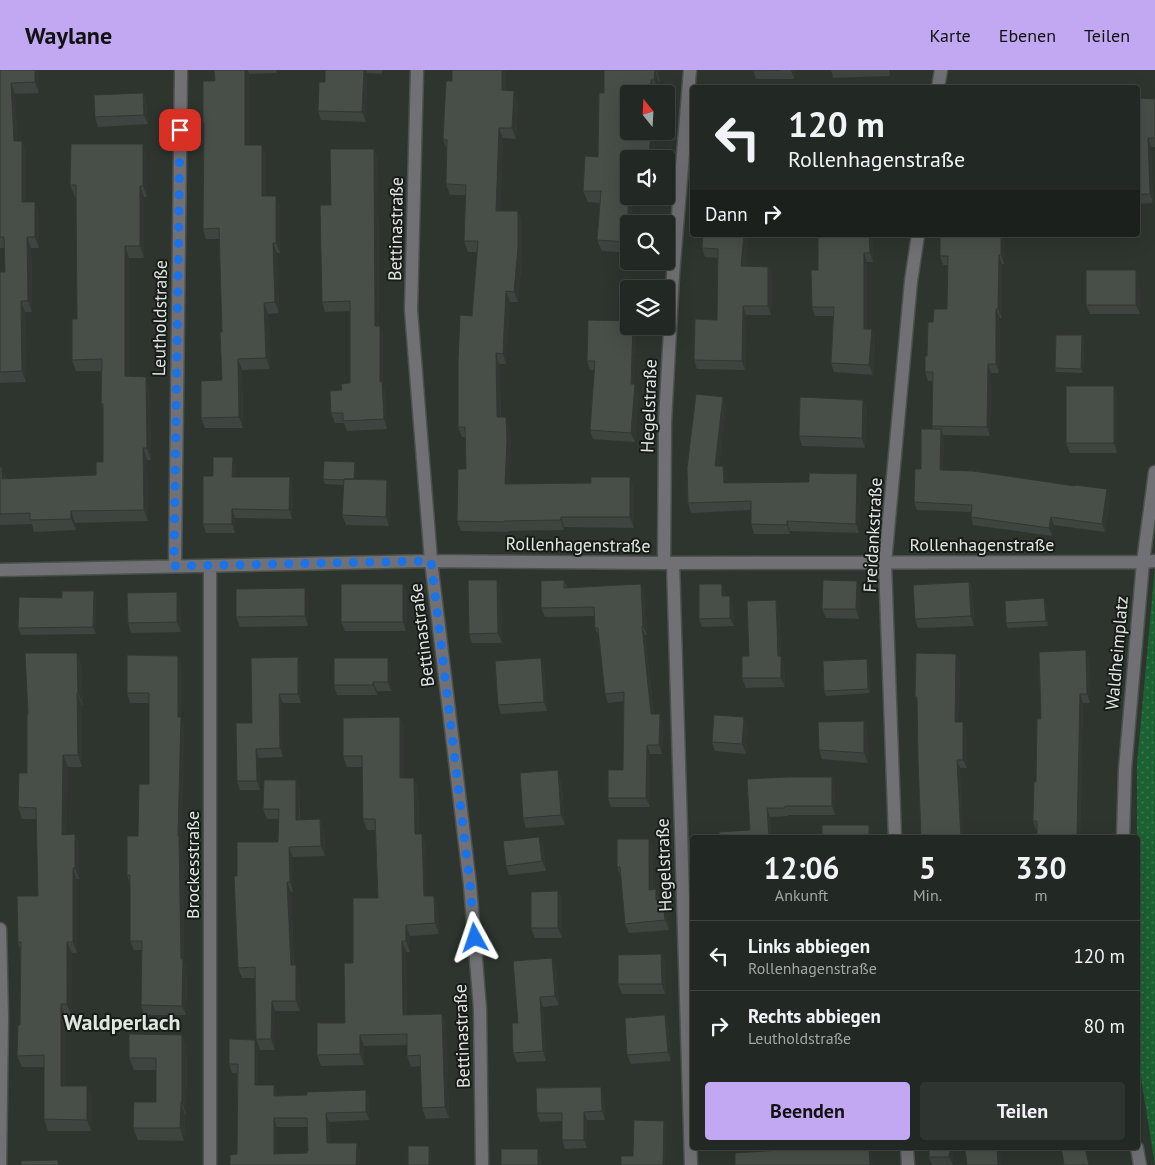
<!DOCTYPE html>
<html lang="de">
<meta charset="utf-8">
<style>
:root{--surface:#222823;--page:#2e3430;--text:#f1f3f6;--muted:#a2a6a6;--line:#3f4441;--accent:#c2a8f2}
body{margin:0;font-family:"PT Sans",sans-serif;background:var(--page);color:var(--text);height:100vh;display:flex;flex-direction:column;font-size:19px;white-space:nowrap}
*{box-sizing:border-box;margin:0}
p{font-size:16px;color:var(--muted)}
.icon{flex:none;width:28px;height:28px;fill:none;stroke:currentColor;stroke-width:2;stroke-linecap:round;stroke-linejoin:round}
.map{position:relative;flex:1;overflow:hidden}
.panel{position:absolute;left:690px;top:765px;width:450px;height:315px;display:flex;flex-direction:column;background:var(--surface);border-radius:5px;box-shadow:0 5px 20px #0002,0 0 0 1px var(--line)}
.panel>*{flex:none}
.banner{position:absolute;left:690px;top:15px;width:450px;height:152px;border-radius:5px;box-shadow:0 5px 20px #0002,0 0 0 1px var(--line);background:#222823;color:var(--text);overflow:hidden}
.needle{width:32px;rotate:342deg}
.fabs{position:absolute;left:620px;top:15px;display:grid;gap:10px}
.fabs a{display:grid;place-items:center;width:55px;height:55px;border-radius:5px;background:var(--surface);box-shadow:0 5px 20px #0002,0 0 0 1px var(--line);font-size:25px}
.pin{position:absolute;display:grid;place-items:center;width:42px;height:42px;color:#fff;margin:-21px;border-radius:10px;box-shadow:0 2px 8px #0006}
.me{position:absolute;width:55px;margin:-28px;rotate:355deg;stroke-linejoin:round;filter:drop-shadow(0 0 4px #0008)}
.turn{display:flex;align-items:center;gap:18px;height:105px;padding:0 15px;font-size:22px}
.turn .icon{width:65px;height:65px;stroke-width:2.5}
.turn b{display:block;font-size:35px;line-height:42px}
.then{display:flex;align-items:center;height:48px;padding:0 15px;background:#0003;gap:10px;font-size:19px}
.eta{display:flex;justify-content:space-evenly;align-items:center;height:85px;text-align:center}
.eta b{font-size:30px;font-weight:600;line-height:35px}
.primary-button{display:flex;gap:10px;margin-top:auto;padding:10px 15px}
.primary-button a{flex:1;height:58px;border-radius:5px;background:var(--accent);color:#111;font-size:20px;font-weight:600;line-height:58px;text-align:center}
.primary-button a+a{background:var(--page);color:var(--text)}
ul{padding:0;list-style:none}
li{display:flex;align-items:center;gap:15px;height:70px;padding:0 15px;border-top:1px solid var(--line)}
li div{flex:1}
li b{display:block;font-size:19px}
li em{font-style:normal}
header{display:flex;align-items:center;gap:30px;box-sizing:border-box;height:70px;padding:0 25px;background:var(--accent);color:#111}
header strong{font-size:24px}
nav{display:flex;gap:28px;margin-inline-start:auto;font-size:18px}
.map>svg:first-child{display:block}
.grass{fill:url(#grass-dots)}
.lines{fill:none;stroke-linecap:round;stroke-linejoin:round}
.minor-casing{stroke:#4b514c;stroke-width:15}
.minor{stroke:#717074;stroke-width:12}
.wall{fill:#3e443f;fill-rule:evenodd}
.shaded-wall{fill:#323733}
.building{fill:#484f49;stroke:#323733;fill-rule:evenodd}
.route{stroke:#1a73e8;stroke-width:9;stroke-dasharray:0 16.2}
.labels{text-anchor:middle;stroke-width:4;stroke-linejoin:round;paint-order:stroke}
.street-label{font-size:18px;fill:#e1e6e2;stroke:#181c19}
.district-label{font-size:22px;font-weight:bold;fill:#e1e6e2;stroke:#181c19}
</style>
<header>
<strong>Waylane</strong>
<nav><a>Karte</a><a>Ebenen</a><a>Teilen</a></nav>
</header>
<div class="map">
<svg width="1155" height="1095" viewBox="0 0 1155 1095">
<defs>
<pattern id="grass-dots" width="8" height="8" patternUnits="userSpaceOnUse" patternTransform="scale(1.25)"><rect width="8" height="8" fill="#1c6132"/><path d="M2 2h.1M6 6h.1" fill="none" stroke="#3d784f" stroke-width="1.8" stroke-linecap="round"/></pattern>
</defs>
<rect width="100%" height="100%" fill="#2e352f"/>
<path class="grass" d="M1155,496V1095L1141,1008L1138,922V768H1137V694Z"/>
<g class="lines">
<g class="minor-casing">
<path id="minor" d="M417,0L411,240L431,491L470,815L480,939L482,1095
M938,18L941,0
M664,493L665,352L673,205L690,0
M673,493L691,1095
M175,496L181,0
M0,500L431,491L664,493L1143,492L1155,491
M895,768L885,493L911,211L918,165
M1123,768L1125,699L1143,492L1155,402
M0,859L2,948L0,1095
M907,1078L908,1095
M1137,1078L1140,1095
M210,1095V496"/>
</g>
<use href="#minor" class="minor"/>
</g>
<path class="wall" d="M0,0H39V23L15,24L17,71H22L26,82V132L39,143V178H31L32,242H25L26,312L0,313V202H5L4,178H0Z
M214,0H276L277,3L249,4V75L266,85V126H276L280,137V183H277L279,243L268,244L270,299L242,300L243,358H205L201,348L222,310V262L219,169H206L203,159L204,56L203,53L215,11Z
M325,0H382V4L367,3L366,52L321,50L318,41L325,12Z
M452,0H506V20L518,31L516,69L503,68L500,141H518L522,152V187L518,232H510L506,294H499L501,347L510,357L511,382L509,414L634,418V458L564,457V460L508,461V462L461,461L457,451L466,399L465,367H462L458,357L472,246L477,182H468L464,171L466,125H450L446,114L447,80L443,69L452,11Z
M604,0H660V12H659V22H656V24H629L655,76L654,89H629L632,144L645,145L648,154H629V183L602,181L597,170L600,133L588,132L583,121L598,87L604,23Z
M753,0H795L794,9H756Z
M831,0H889L890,6L833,8Z
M143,23L146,32L148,54L98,57L95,47Z
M1138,28L1155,29V77H1151L1153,133L1138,134Z
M374,79L378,89L379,256H380L383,266V316L385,321L387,359L347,361L344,353H335L331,343L350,313V241L325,242L322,232L331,135Z
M147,86V127H144V188H129V307L150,318L151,390H147L148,451L75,453L76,460L34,462L32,454L0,455V397L7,409L96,405L103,392V340L101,334V301H76L72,290L77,249L76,127H75L70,115Z
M703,165H748L745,196L768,197L772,206L771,245H746L745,300L697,299L694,290L717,250L718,188L705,187L702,178Z
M818,165H873V192H867V259H872L875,268L873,305L834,302L831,293L833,246H815L812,237L818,200Z
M940,165H1004V194H1002V248H1000L999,303H991L990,366L943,365L944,367L943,400L1075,416L1107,419L1110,427L1105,462L1054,455L1052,466L973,455L971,447V442L917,440L914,432L921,399L933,359L932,356V311H928L925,302L933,252L947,239L948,195H943L940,186Z
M1139,210L1140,244H1090L1086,235Z
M636,261L634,314L638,324L635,372L593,369L590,360L594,300H590L587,291Z
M1082,265L1084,270L1083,303L1056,302L1055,298Z
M1117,326V383H1070L1066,373Z
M863,330L867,339L865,378L802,376L799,366Z
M726,336L719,396H723L727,405V413L861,414L859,463L790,461V464H754L751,454V440L691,443L688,433Z
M236,396V407L293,416L292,449L235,448V463H206L203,454L213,406Z
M356,396V409L391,420L389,456L346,455L342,445L344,415L325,414L323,409Z
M564,510L567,518L641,514L645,523L647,565H645L654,644L663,653L662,684H650V737H611L608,728L623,700L624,631L608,633L605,624L599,567L595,558L594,546L545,547L541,538Z
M857,511L860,521L859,549L826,548L822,539Z
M969,512L973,522L974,556L918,558L915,549Z
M403,514L407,523L406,561H345L341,552Z
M501,519L502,573H472L469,564Z
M94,521L96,528V564L21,565L18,558L62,528Z
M177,522L180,531L181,562L131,563L128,553Z
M725,523V526L733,535L734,556L702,557L699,549Z
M308,527V556L240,557L236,547Z
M1046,533L1048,556L1008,558L1006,553Z
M779,539L781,586L784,595L785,617L746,618L742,608L749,586Z
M77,583L81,595L83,635H82V697H68L66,765L75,764L79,776V809H77V883H72L71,946H65V1016H87L92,1028L91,1061H48L44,1049V997H22L17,986L20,955V879L18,872L38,826L36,749H22L18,737L27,703L28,644Z
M956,584L960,592L958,652L966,660L967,698H960L917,632L915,627Z
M298,587L301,596V633H283V687L259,688L260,720H240L237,711L252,653Z
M1089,589L1090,633H1083L1080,765L1036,760L1033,751L1036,712Z
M869,594L870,623L826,626L824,621Z
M182,595L181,648L184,657L181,772L183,775L184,891L187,898L186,945H144L141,935L142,880H134L130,871V813L127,805L138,766L149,714V633H130L127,623Z
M391,598V621H377V625H337L334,615Z
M544,598L547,641L501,644L498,635Z
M400,647L404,658V708H414L418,719L419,764L426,775L427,826H434L438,837L439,864L410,866V882H406L407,945L442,944L446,955L449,1048L426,1049L422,1038L421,996L411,997L407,986V975L364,976V995L321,996L317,985L345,953L353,893L378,828L375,760H367L363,749L362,697H347L343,686Z
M864,651L867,661L868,693L822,689L819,680Z
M748,657L746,684L715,681L712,672Z
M561,709L565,755L526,758L523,748Z
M747,709L835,716V745H788V746L770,747L771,768H719L750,760Z
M296,710L300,721V750L324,759L325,786L293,787V822H291L294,895H296L299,905L300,941H275V980H260L256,969L255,908H242L238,898L237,806L278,772L279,749H267L263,739Z
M539,767L543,776L546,801L509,805L506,796Z
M649,769L652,778L653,819L659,828V830H663L667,839L669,860L629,863L625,854L621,807L617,797Z
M558,821L562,831V868H535L531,858Z
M661,884L665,894V924H622L618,914Z
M556,897L559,935L543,937L546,991L517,992L513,983L518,953Z
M665,945L668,955L671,991L631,994L627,985Z
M187,977L186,1045H185L184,1071L138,1070L133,1058L156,1032V1000H134L129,988Z
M258,978V1015H274L277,1024V1026L369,1029V1050L329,1052L330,1073H357L360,1081L359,1095L237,1084V1003H232L229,994ZM277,1057H307L308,1081L307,1083L277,1084Z
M604,1025L605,1050H587V1078L565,1079L562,1070V1051L540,1052L537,1043Z
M717,1078H741V1079L718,1080Z
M953,1078V1095H932L929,1087Z"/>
<path class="shaded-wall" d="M35,0H39V23L35,12Z
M245,0H248L249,4V85L245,75Z
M364,0H366L367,3L366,52L362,42Z
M502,0H506V31L502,20Z
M655,0L659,12V22L654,10Z
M656,0H660V12Z
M791,0H795L794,9Z
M651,10L656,22V24H651Z
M11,13L15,24L18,82L14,71Z
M514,21L518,31L516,69L512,58Z
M143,23L146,32L148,54L144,45Z
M499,58L503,68L500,151L496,141Z
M651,61H655L654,89H649Z
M1148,68L1151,77L1153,133L1150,124Z
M22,71L26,82V143L22,132Z
M143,74L147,86V127L143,116Z
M262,75L266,85V137L262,126Z
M374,79L378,89L379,266L375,256Z
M140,116L144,127V188L140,176Z
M276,126L280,137V183L276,173Z
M629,126H633L632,154L628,144Z
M35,132L39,143V178L35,167Z
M518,141L522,152V187L518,232L514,222Z
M645,145L648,154H644Z
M744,165H748L744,205L741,196Z
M869,165H873V192L870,183Z
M1001,165H1004V194L1001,185Z
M27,167L31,178L32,242L28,231Z
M273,173L277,183L279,243L275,232Z
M125,176L129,188V318L125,306Z
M864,183L867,192V268L864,259Z
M999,185L1002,194V248L998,239Z
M768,197L772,206L771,245L768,236Z
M1136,200L1139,210L1140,244L1136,235Z
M506,221L510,232L506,294L503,284Z
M21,231L25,242L26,312L22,301Z
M264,233L268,244L270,299L266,288Z
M743,236L746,245L745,300L742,291Z
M996,239L1000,248L999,303L996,294Z
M380,256L383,266V316L385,321L387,359L384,349L380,312Z
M633,256H635L636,261L634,324L631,314Z
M872,259L875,268L873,305L869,295Z
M1082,265L1084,270L1083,303L1081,299Z
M496,283L499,294L501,358L497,347Z
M238,289L242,300L243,358L239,347Z
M988,294L991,303L990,366L987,357Z
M146,307L150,318L151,390L147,378Z
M635,314L638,324L635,372L631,363Z
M1114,316L1117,326V383L1114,373Z
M723,327L726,336L718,406L715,396Z
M863,330L867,339L865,378L862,368Z
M506,347L510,357L511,382L509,425L505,414Z
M941,359L944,367L943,408L940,400Z
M143,378L147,390L148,451L144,440Z
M233,387L236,396V415L232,407Z
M355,392L356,396V415L354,410Z
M723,396L727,405L728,423L724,413Z
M2,397L6,408L7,420L2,409Z
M857,404L861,414L859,463L856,454Z
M290,407L293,416L292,449L289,440Z
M630,407L634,418V458L630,447Z
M387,410L391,420L389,456L386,447Z
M1107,419L1110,427L1105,462L1102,454Z
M232,439L235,448V463L232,454Z
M71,441L75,453L76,460L71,449Z
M561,447L564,457V460L561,450Z
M1051,447L1054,455L1052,466L1049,458Z
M787,451L790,461V464L787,455Z
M497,510L501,519L502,573L498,563Z
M857,511L860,521L859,549L856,539Z
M969,512L973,522L974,556L971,546Z
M403,514L407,523L406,561L403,552Z
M641,514L645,523L647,565L643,556Z
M722,514L725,523V535L722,526Z
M305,518L308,527V556L305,546Z
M94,521L96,528V564L93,557Z
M177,522L180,531L181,562L177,552Z
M730,526L733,535L734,556L730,548Z
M1044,528L1046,533L1048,556L1046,551Z
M776,530L779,539L781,586L784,595L785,617L781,608L778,586Z
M642,556L645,565L655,653L651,644Z
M1086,580L1089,589L1090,633L1087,624Z
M77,583L81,595L83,635L78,623Z
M956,584L960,592L958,660L955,652Z
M178,586L182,595L181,648L184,657L181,772L183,775L184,891L187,898L186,945L182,936L178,766Z
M298,587L301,596V633L298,624Z
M388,588L391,598V621L388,612Z
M541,588L544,598L547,641L544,632Z
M867,589L869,594L870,623L868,619Z
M373,612L377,621V625L373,615Z
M77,623L82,635V697L78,685Z
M279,624L283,633V687L280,678Z
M1080,624L1083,633L1080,765L1081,768H1078L1077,764Z
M660,644L663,653L662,684L659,675Z
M400,647L404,658V719L400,708Z
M744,647L748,657L746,684L742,674Z
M864,651L867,661L868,693L864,683Z
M963,652L966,660L967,698L963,690Z
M647,675L650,684V737L646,728Z
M256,679L259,688L260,720L257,711Z
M63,685L68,697L66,776L62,765Z
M957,690L960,698L964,768H961Z
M558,700L561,709L565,755L561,745Z
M832,707L835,716V745L832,736Z
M414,708L418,719L419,776L415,764Z
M296,710L300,721L299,760L296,750Z
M767,738L770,747L771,768H769Z
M320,749L324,759L325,786L321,776Z
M869,755L873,765V768H869Z
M75,764L79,776V809L75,798Z
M422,764L426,775L428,837L424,826Z
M539,767L543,776L546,801L542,791Z
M649,769L652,778L653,829L649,820Z
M289,777L293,787V822L290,812Z
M73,798L77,809V883L73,872Z
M287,812L291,822L294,905L291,895Z
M656,819L659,828L660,840L656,830Z
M558,821L562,831V868L558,858Z
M434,826L438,837L439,864L435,853Z
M663,830L667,839L669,860L665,850Z
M406,855L410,866V882L406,871Z
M402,871L406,882L407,956L403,945Z
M67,872L72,883L71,946L67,934Z
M661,884L665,894V924L662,914Z
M552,888L556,897L559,935L555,926Z
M296,895L299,905L300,941L296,931Z
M540,927L543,937L546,991L543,981Z
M272,931L275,941V980L271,969Z
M61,934L65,946V1027L61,1016Z
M442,944L446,955L449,1048L445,1037Z
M665,945L668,955L671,991L668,982Z
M182,965L187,977L186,1045L182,1032Z
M360,965L364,976V995L360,984Z
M255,970L258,978V1024L255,1015Z
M274,1015L277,1024V1034L274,1026Z
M87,1016L92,1028L91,1061L87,1050Z
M601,1017L604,1025L605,1050L602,1041Z
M366,1020L369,1029V1050L366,1042Z
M181,1032L185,1045L184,1071L180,1058Z
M584,1042L587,1050V1078L584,1070Z
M326,1043L329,1052L330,1082L327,1073Z
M274,1048L277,1057V1092L274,1084Z
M664,1051L666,1056L665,1095H663Z
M357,1073L360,1081L359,1095H356Z
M429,1076L431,1081V1095H429Z
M869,1078H872L873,1095H870Z
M950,1078H953V1095L949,1087Z
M998,1078L1001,1086V1095H998Z
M1085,1078H1087L1090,1095H1089Z
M538,1079L541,1088V1095H538Z"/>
<path class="building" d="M0,0H35V12L11,13L14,71H22V132H35V167H27L28,231H21L22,301L0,302V202H5L4,167H0Z
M214,0H245V75H262V126H276V173H273L275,232L264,233L266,288L238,289L239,347L201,348V311L222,310L220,262H222L219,158L203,159L204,53H203V11H215Z
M325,0H364L362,42L318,41L319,12H325Z
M452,0H502V20L514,21L512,58H499L496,141H518V177L514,222L506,221L503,284L496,283L497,347H506L507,372L505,414L591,413V407H630V447H561V450L504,451V452L457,451L458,399H466L465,357H458V292L460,245L472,246L478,171H464L466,115L446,114L447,70L443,69L446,11H452Z
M604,0H656H655L654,10H651V24H629V61H651L649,89H629L628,144L645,145L644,154H629V172L597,170L601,121H583L585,86L598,87L599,23H604Z
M753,0H780L753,1Z
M143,23L144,45L95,47L94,25Z
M1138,28L1155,29V68H1148L1150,124H1138Z
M71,74H143V116H140V176H125V306L146,307L147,378H143L144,440L71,441V449L30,450V443L0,444V397H2V409L96,405V392H103V334H101L102,289L72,290V249H77L76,115H70Z
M330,79H374L375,256H380V312L382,311L384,349L343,351V343H331L330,321L342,320L341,314L350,313V231L322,232L320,135H331Z
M703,165H744L741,196L768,197V236H743L742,291L694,290L695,249L717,250L718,179L702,178Z
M818,165H869L870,183H864V259H872L869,295L831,293L834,237H812L811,200H818Z
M940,165H1001V185H999L998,239H996V294H988L987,357L932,356L933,302H925V286H927L928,252H933L934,239H947L948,186H940Z
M1086,200H1136V235H1086Z
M588,250L629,251V256H633L631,314H635L631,363L590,360L595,291H587Z
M1056,265H1082L1081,299L1055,298Z
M1066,316H1114V373H1066Z
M696,324L723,327L715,396H723L724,413L809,412V403L857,404L856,454L787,451V455L751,454V431L688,433L687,398Z
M800,327L863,330L862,368L799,366Z
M921,359H941L940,400L973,401L1075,416V415L1107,419L1102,454L1051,447L1049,458L971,447L972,435L914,432L915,399H921Z
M213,387H233L232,407H290L289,440L232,439V454H203V406H213Z
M324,391L355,392L354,409H344V410L323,409Z
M344,409L387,410L386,447L342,445Z
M468,510H497L498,563L469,564Z
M564,510V518L641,514L643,556H642L651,644H660L659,675H647L646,728H608V700H623L624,622L605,624L598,558H595L594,537L541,538V511Z
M823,510L857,511L856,539H822Z
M969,512L971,546L915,549L913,515Z
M341,514H403V552H341Z
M699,514H722V526H730V548L699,549Z
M305,518V546L236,547V519Z
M62,521H94L93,557L18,558L19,527L62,528Z
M177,522V552L128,553L127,523Z
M1044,528L1046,551L1006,553L1005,531Z
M776,530L778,586H781V608H742V586H749L747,531Z
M1086,580L1087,624H1080L1077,764H1080V768H1037V751H1033L1034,711L1036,712L1037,649H1041L1039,582Z
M25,583H77L78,623H77L78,685H63L62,765L75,764V798H73V872H67V934H61V1016H87V1050L44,1049V985L17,986L18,955H20L21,872H18L17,826H38L36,738L18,737L19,703H27V644H28Z
M916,583L956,584L955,652H963V690H957L961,768H921L918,690L917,627H915Z
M127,585L178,586V647H181L178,766H179L181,889H183L182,936L141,935L142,871H130V805H127V766H138L139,714H149V623H127Z
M298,587V624H279L280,678L256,679L257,711H237L236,653H252L251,588Z
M334,588H388V612H373V615H334Z
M541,588L544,632L498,635L495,591Z
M867,589L868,619L824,621L823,591Z
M714,645L744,647L742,674L712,672Z
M400,647V708H414L415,764H422L424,826H434L435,853L406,855V871H402L403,945L442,944L445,1037L422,1038L420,985L407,986V964L360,965V984L317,985V953H345L344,893H353V828H378L375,749H363L362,686H343V648Z
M864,651V683L819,680L818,652Z
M558,700L561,745L523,748L520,703Z
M788,707H832V736H785V738H767L769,768H719V762L750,760L747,709Z
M264,710H296V750L320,749L321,776L289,777L290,812H287L291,895H296V931H272L271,969H256L255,897L238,898L234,806H237V772H278L279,739H263Z
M822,755H869V768H822Z
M539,767L542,791L506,796L503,771Z
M617,769H649V820L656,819V830H663L665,850L625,854L620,797H617Z
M558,821V858H531V822Z
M661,884L662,914H618V885Z
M552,888L555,926L540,927L543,981L513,983L512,953H518L513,891Z
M665,945L668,982L627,985L625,948Z
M129,964L182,965V1032H181L180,1058H133L134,1032H156V988H129Z
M229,969L255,970V1015H274V1026L307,1025V1022L366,1020V1042L326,1043L327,1073H357L356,1095H230V1085L237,1084L238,994H229ZM274,1048H307L308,1081H307V1083L274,1084Z
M601,1017L602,1041L584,1042V1070H562V1043H537L536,1018Z
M634,1050L664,1051L663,1095H621V1086H633Z
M408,1076H429V1095H408Z
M794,1078H869L870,1095H735V1083L794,1079Z
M929,1078H950L949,1087H929Z
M983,1078H997L998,1095H967L965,1079Z
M1061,1078H1085L1089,1095H1057L1064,1094Z
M501,1079H538V1095H501Z
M58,1090V1095H21V1091Z"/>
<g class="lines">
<path class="route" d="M180,60L174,496L431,491L470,815L475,868"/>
</g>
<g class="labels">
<g class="street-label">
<text transform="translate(396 159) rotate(-89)" y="6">Bettinastraße</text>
<text transform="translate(160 248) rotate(-89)" y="6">Leutholdstraße</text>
<text transform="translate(649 336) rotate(-88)" y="6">Hegelstraße</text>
<text transform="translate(873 465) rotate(-87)" y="6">Freidankstraße</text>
<text transform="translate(578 475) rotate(1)" y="6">Rollenhagenstraße</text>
<text x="982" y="481">Rollenhagenstraße</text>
<text transform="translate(422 565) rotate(-97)" y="6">Bettinastraße</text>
<text transform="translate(1117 583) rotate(-85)" y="6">Waldheimplatz</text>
<text transform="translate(193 795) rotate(-90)" y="6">Brockesstraße</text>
<text transform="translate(664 795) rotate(-92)" y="6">Hegelstraße</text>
<text transform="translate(462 966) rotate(-92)" y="6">Bettinastraße</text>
</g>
<g class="district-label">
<text x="122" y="960">Waldperlach</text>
</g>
</g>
</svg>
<div class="fabs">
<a><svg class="needle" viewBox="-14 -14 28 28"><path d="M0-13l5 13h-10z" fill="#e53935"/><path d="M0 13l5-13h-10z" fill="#a2a6a6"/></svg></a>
<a><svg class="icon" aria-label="sound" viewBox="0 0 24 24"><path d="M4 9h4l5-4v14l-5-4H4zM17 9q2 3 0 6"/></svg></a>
<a><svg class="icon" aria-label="search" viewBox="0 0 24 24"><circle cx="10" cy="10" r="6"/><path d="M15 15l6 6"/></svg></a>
<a><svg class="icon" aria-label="layers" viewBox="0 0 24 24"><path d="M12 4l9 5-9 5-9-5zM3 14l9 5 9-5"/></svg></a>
</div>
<div class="pin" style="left:180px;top:60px;background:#d93025"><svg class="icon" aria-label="arrive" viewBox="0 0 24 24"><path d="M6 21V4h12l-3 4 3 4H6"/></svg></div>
<svg class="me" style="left:475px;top:868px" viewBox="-20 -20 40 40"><path d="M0-17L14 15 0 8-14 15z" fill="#1a73e8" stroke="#fff" stroke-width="4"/></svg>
<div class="banner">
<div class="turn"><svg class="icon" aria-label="left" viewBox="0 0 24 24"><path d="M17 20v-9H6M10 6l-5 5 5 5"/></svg><div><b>120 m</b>Rollenhagenstraße</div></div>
<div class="then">Dann<svg class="icon" aria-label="right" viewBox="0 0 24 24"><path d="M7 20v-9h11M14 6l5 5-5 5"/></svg></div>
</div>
<section class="panel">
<div class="eta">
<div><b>12:06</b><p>Ankunft</p></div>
<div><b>5</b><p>Min.</p></div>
<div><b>330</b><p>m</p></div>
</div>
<ul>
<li><svg class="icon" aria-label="left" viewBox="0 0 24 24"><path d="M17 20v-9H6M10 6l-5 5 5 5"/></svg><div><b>Links abbiegen</b><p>Rollenhagenstraße</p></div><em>120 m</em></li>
<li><svg class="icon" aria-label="right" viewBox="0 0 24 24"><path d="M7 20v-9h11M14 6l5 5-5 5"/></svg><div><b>Rechts abbiegen</b><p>Leutholdstraße</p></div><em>80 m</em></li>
</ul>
<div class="primary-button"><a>Beenden</a><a>Teilen</a></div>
</section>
</div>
